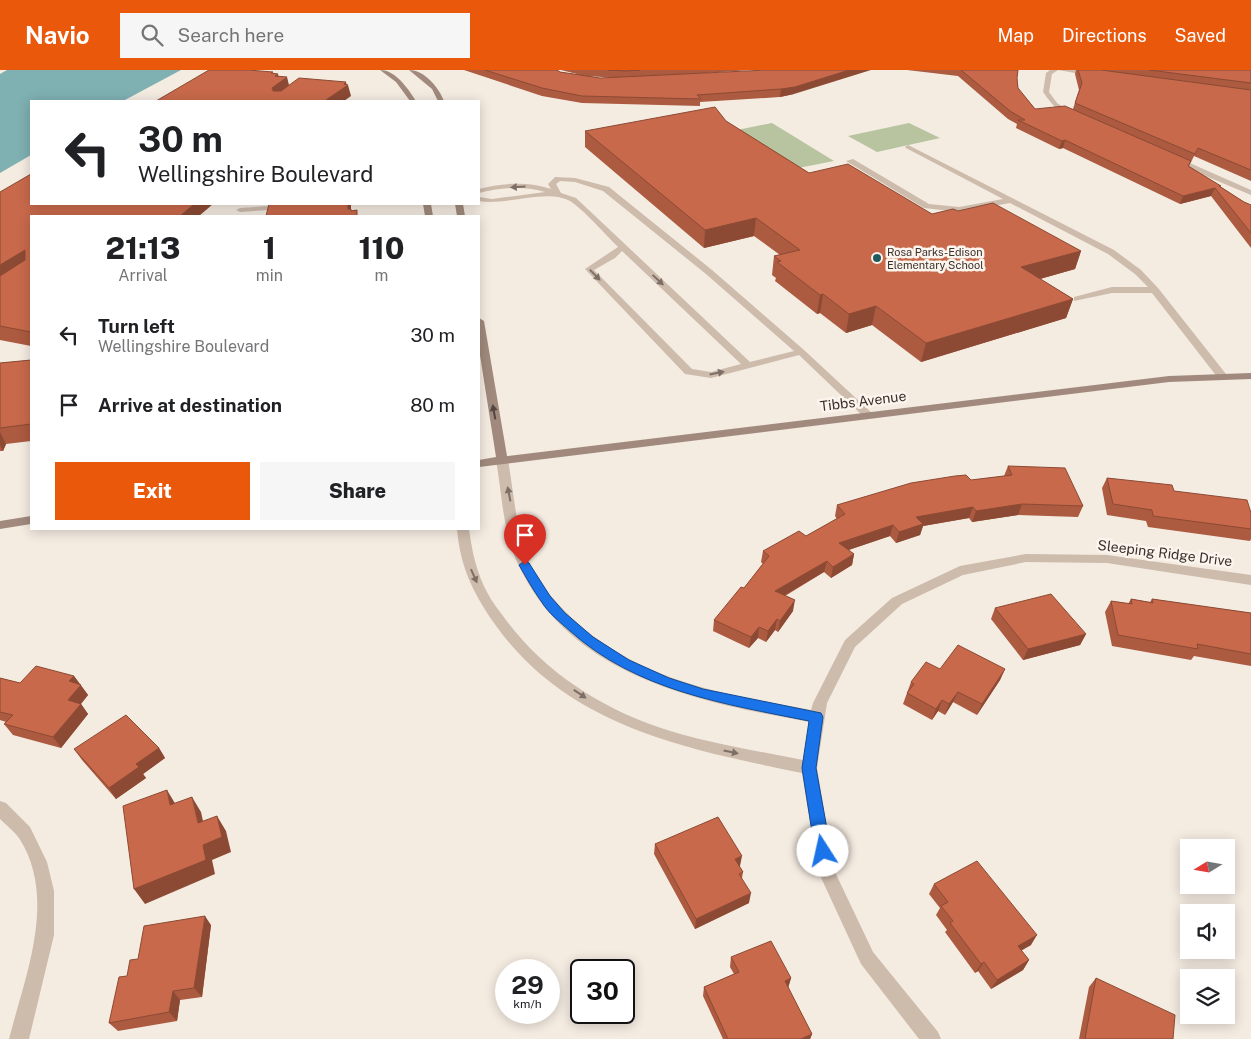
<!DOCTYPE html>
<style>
:root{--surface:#fff;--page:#f6f6f6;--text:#202124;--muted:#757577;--accent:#ea580c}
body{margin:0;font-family:"Public Sans",sans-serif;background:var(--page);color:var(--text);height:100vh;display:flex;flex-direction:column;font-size:19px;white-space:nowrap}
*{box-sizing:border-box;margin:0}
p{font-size:16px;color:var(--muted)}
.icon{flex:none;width:28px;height:28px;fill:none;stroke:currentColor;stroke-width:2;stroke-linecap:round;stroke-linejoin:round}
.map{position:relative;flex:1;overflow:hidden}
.drawer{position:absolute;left:30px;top:145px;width:450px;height:315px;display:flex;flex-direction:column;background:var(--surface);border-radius:0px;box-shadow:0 2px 12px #0003}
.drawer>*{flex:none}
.hud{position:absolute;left:30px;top:30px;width:450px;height:105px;border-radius:0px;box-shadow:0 2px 12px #0003;background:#fff;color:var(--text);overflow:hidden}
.needle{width:32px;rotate:259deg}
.fabs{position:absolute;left:1180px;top:769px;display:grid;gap:10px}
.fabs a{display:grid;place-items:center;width:55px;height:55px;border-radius:0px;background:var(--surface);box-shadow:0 2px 12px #0003;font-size:25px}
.speed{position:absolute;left:495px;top:889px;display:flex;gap:10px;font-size:25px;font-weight:700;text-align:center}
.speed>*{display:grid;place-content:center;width:65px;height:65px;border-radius:50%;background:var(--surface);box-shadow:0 2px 12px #0003;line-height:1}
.speed small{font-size:12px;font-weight:400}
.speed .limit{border:2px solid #111;border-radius:8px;background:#fff;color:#111}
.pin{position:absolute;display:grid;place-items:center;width:42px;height:42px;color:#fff;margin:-51px -21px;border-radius:50% 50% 50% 0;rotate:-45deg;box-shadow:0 0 5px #0007}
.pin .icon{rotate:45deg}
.me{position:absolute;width:55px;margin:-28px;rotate:350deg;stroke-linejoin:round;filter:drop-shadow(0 0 4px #0008)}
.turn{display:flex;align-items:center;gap:18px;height:105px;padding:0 25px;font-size:22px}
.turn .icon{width:65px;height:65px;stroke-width:2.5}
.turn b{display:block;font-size:35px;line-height:42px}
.eta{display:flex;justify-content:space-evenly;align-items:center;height:85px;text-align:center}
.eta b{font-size:30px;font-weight:800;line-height:35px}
.action{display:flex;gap:10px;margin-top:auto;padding:10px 25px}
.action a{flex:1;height:58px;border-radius:0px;background:var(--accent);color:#fff;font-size:20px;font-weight:800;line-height:58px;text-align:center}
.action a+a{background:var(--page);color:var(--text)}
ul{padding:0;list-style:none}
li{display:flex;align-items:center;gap:15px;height:70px;padding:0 25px}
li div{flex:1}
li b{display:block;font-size:19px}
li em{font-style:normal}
header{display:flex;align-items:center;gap:30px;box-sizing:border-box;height:70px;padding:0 25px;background:var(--accent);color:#fff}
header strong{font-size:24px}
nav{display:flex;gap:28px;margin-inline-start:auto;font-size:18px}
.search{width:350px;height:45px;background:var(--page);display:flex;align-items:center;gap:12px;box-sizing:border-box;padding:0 18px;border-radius:0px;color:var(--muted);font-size:19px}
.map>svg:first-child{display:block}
.green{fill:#b8c4a0}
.water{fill:#7fb0b2}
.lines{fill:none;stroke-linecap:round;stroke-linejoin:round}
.lane{fill:#cdbbac;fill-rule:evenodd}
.street{fill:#cdbbac;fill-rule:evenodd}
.secondary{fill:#a18a7d;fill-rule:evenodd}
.wall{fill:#ac5a40;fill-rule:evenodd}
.shaded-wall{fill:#8c4a34}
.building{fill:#c8694b;stroke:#8c4a34}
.oneway{fill:#7d6f65}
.oneway2{fill:#544640}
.route{fill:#1a73e8;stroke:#114b97}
.poi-dot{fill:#1f5a5e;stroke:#fbf5ee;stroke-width:2}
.labels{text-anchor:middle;stroke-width:5;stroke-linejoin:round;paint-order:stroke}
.far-poi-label{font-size:11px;fill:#3b302b;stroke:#fbf5ee;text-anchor:start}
.street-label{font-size:14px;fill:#3b302b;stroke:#fbf5ee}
</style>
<header>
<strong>Navio</strong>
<div class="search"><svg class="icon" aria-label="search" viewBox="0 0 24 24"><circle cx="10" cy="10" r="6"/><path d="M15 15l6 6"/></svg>Search here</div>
<nav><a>Map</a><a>Directions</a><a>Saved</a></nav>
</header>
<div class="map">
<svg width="1251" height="969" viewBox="0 0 1251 969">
<rect width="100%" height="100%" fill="#f4ebe1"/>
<path class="green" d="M772,53L834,91L793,99L732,61Z
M909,53L940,68L877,82L848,66Z"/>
<path class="water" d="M7,0H181L123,31H31V85L0,103V4Z"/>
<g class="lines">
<path class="lane" d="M908,75L1114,180L1141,200L1158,218L1226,304V308H1218L1152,223H1112L1074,231V227L1112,217H1148L1135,204L1108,184L1010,133L959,142L924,138L846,91L853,89L929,134L959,137L1003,129L906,78L905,77Z
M555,107L575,108L609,117L712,200L804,280L873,344L874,346L873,348H865L799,285L711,308L685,304L585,199L618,177C606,165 583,139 570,131C546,118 506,136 479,131V127L492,129L545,122C525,115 499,118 479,123V119C502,113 529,111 551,119L548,114ZM560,111L575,112L603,121L706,204L794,281L750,292L576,128L561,123L556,114ZM622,181L741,294L711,302L692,299L594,200L615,188Z"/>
<path class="street" d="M1050,0H1058L1052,4L1049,22L1057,33L1074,44V46C1061,47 1050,32 1043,22L1046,3Z
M1058,0H1075L1095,4L1092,6Z
M1170,87H1176L1251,120V125L1170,91Z
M283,135H286V139L240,142L236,140L240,138Z
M502,387L508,390C514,424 516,462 530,494C540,515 557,534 574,550C640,611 726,625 811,640L813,633L845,570L892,528L960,496L1026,484L1107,485L1251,505V515L1107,493L1026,492L963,505L902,534L855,577L827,633L817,698L834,800L873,882L938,962L941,969H919L861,894L818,801L802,703C686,679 567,657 494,553C473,523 460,496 457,459H469C472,482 477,504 488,524C492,532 498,539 503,546C541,599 597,636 658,657C705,673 754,680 803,690L809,652C699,632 570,607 518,494C503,463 502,424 496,390Z
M0,731L6,733L30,757L47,792L54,821V865L29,969H9C25,906 58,828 19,768C14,761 6,755 0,749Z"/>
<path class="secondary" d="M380,0C396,0 408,19 416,31H410L396,12Z
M409,0C425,0 439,18 444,31H438L432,19Z
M423,134H431L433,146H425Z
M455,134H463L465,146H457Z
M479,248L484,251L507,386L1169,306L1251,303V309L1169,312L479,397V390L496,387L479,279Z
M31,446V454L0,459V451Z"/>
</g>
<path class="wall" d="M464,0H557L560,2L581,5L561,0H751L675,5L764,1L794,24L780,27L700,32V36L582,33L542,26ZM587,6L617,8H600Z
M907,0H1018L1017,8L1018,18L1035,39H1073L1079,20L1075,4L1076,0H1251V111L1194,86L1189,96L1221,117L1244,132L1251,135V178L1211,126L1180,134L1063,78L1059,79L1016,58L1017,54L1008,49L958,6Z
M726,51L809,103L932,144L958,141L1081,181L1075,199L1040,209L1073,229L1066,248L921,292L872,255L846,263L820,243L817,244L775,211L776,208L772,205L774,186L780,185L754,166L704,178L585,77V61Z
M0,122L31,146V276L0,270Z
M31,290V371L6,374L3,381H0V293Z
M1008,396L1083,436L1078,447L1018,445L972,452L969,448L923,456L920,465L896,473L890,466L848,480L854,484L852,495L831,508L824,502L785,526L793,541L778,562L775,560L766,572L758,568L749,578L713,561L714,550L744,518L763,494L761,492L763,481L806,466L837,449L835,446L837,435L971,410L1004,406Z
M1107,408L1251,443V469L1250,471L1148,457L1146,451L1107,445L1102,418Z
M1131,529L1150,532L1152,529L1251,543V596L1194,586L1191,590L1112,576L1105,542L1111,531L1128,534Z
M995,538L1086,564L1080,575L1023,590L991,549Z
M940,599H1005L1000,610L977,645L953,632L945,645L938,641L932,650L903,634L911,612Z
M74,606L88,625L81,634L88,644L61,678L13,665L4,654L6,652L0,650V608L20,613Z
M159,678L165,688L143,704L146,708L116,729L82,690L74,679Z
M655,774L740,796L739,797L743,802L742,808L749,833L695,859L654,784Z
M934,814L1031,875L1021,880L1029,890L1023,900L991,919L978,901L975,903L945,862L947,860L936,845L940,838L929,824Z
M211,855L202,927L180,930L177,951L118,961L109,953L138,889Z
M731,887L791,908L788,918L812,964L810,969H723L703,926L704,917L734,904L730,897Z
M1096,908L1173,969H1079L1089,917Z"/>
<path class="shaded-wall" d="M849,0H871L794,24L780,27L781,19Z
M278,4L280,12L287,7L290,19L275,29L272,18L275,6Z
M346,12L347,16L348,15L351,26L344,31H326V30Z
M1065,70L1063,78L1059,79L1062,71Z
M1215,118L1211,126L1180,134L1183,126Z
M194,134H213L199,146H180Z
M348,134H351V140L352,146L348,139Z
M756,148L754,166L704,178L705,160Z
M25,180L31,194L0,214V195Z
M1081,181L1075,199L1015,216L1021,197Z
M823,224L820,243L817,244L820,225Z
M1073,229L1066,248L921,292L926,273Z
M876,236L872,255L846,263L849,244Z
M0,362L6,374L3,381L0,375Z
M1022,434L1018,445L972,452L976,441Z
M973,437L969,448L923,456L920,465L896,473L899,462L916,447Z
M893,455L890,466L837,484L839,473Z
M854,484L852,495L831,508L833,497Z
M827,491L824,502L773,532L775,521Z
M795,530L793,541L778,562L780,551Z
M777,549L775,560L766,572L768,561Z
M759,557L758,568L749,578L751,567Z
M1086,564L1080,575L1023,590L1028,579Z
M1005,599L1000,610L977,645L982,634Z
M74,606L88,625L75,641L68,630L69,611Z
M958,622L953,632L945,645L949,634Z
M942,630L938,641L932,650L936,639Z
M81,634L88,644L61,678L53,667Z
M159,678L165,688L143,704L146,708L116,729L109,718L136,694Z
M167,720L176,735H170Z
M192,727L201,742L207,769L198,753Z
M217,746L226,761L231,782L212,790L215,804L145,834L134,819L203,775Z
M742,786L740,796L733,799L735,789Z
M751,823L749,833L695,859L696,849Z
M205,846L211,855L202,927L194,918Z
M1037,865L1031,875L1012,886L1018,876Z
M1029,890L1023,900L991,919L997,910Z
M984,892L978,901L975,903L981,894Z
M791,908L788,918L785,911Z
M173,921L180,930L177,951L169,942Z
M812,964L810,969H801Z"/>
<path class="building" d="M209,0H248L273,2L271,3L278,4L275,6L287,7L272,18L273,21H281L299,8L346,12L344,14L348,15L326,30H330L328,31H156Z
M485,0H557L560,2L600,8L767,0H849L795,17L781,19L697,25L701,29L582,26L542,18Z
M608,0H640L626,1Z
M961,0H1018L1017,8L1018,18L1035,39L1065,36L1191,91L1188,96L1221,116H1219L1244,132L1251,135V163L1215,118L1183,126L1065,70L1062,71L1018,50H1025L1010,41Z
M1078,0H1101L1251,20V100L1198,78L1195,84L1075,33L1082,13Z
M1149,0H1251V13Z
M715,37L726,51L809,103L848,94L932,144L953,139L958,141L993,133L1081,181L1021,197L1073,229L926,273L876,236L849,244L823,224L820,225L777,192L781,191L774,186L800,180L756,148L705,160L585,61Z
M31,104V134H194L180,146H31V262L0,256V206L25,190V180L0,195V122Z
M269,134H348V139H351V141L357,140V146H266Z
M31,290V354L0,358V293Z
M1008,396L1065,398L1083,436L1022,434L976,441L973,437L916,447L923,454L899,462L893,455L839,473L854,484L833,497L827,491L775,521L795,530L780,551L777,549L768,561L759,557L751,567L714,550L741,517L744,518L769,486L763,481L799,461L806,466L845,444L837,435L911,413L955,406L966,405L971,410L1012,405Z
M1107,408L1172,415L1174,421L1247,430L1251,443V459L1153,446L1152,440L1113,434Z
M1051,524L1086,564L1028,579L995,538Z
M1131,529L1153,533L1152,529L1251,543V584L1197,574L1198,579L1118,565L1111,531L1132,534Z
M958,575L1005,599L982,634L958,622L949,634L942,630L936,639L907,623L914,614L911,612L926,592L940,599Z
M36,596L74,606L69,611L81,615L68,630L81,634L53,667L4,654L13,645L0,642V608L20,613Z
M126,645L159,678L136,694L139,697L109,718L74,679Z
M167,720L170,735L192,727L198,753L217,746L222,767L203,775L206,790L134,819L123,736Z
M718,747L742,786L735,789L743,802L739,804L751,823L696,849L655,774Z
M977,791L1037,865L1018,876L1029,890L997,910L984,892L981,894L950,853L953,851L941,836L948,832L934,814Z
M205,846L194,918L173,921L169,942L109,953L119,907L127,906L130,890L138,889L144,856Z
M771,871L791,908L785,911L812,964L801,969H728L704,917L739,902L731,887Z
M1096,908L1175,945L1173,969H1085Z"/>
<defs><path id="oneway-solid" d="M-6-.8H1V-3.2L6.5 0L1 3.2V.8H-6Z" transform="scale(1.25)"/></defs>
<g class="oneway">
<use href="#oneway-solid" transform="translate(518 117) rotate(177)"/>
<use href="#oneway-solid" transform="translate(595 205) rotate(46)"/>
<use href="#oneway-solid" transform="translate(658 210) rotate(43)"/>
<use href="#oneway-solid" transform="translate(717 303) rotate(-11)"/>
<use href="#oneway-solid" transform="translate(509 424) rotate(-101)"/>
<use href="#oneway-solid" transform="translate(474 506) rotate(66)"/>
<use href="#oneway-solid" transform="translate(580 624) rotate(34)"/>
<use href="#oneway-solid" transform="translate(731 682) rotate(12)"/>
</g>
<use class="oneway2" href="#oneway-solid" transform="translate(494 342) rotate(-100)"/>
<path class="route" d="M525,491L529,493L550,526L565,543L593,567L629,590L669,608L703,619L821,643L823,647L816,698L831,781L828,786L823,788L818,786L815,781L802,698L809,651C725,634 637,621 570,561C560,552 548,543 541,531C533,520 526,507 519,495Z"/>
<circle class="poi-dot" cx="877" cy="188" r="5"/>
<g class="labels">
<g class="far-poi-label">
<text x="887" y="186">Rosa Parks-Edison<tspan x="887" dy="13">Elementary School</tspan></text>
</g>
<g class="street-label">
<text transform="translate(863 331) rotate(-7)" y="5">Tibbs Avenue</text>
<text transform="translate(1165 483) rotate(7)" y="5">Sleeping Ridge Drive</text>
</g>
</g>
</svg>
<div class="fabs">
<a><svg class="needle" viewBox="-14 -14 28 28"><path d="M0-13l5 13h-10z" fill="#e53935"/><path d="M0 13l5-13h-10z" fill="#757577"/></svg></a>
<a><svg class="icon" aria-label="sound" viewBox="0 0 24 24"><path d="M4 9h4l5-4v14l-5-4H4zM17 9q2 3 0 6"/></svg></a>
<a><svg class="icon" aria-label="layers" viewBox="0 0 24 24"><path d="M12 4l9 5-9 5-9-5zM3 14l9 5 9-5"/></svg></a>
</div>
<div class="speed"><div>29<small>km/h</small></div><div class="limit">30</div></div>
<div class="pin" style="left:525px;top:495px;background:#d93025"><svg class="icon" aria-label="arrive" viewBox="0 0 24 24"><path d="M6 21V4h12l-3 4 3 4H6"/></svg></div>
<svg class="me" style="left:823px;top:781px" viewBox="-20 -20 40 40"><circle r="19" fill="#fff"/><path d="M0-13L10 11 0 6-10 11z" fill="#1a73e8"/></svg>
<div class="hud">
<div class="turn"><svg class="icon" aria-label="left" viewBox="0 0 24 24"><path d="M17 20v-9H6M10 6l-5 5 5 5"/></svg><div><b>30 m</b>Wellingshire Boulevard</div></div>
</div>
<section class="drawer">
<div class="eta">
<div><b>21:13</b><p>Arrival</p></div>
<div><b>1</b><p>min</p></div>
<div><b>110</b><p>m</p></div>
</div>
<ul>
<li><svg class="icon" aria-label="left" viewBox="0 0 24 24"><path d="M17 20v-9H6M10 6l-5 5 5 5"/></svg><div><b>Turn left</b><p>Wellingshire Boulevard</p></div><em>30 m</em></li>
<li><svg class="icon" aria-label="arrive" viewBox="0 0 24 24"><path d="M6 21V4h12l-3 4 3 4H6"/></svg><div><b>Arrive at destination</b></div><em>80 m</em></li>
</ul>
<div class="action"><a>Exit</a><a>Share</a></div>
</section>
</div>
